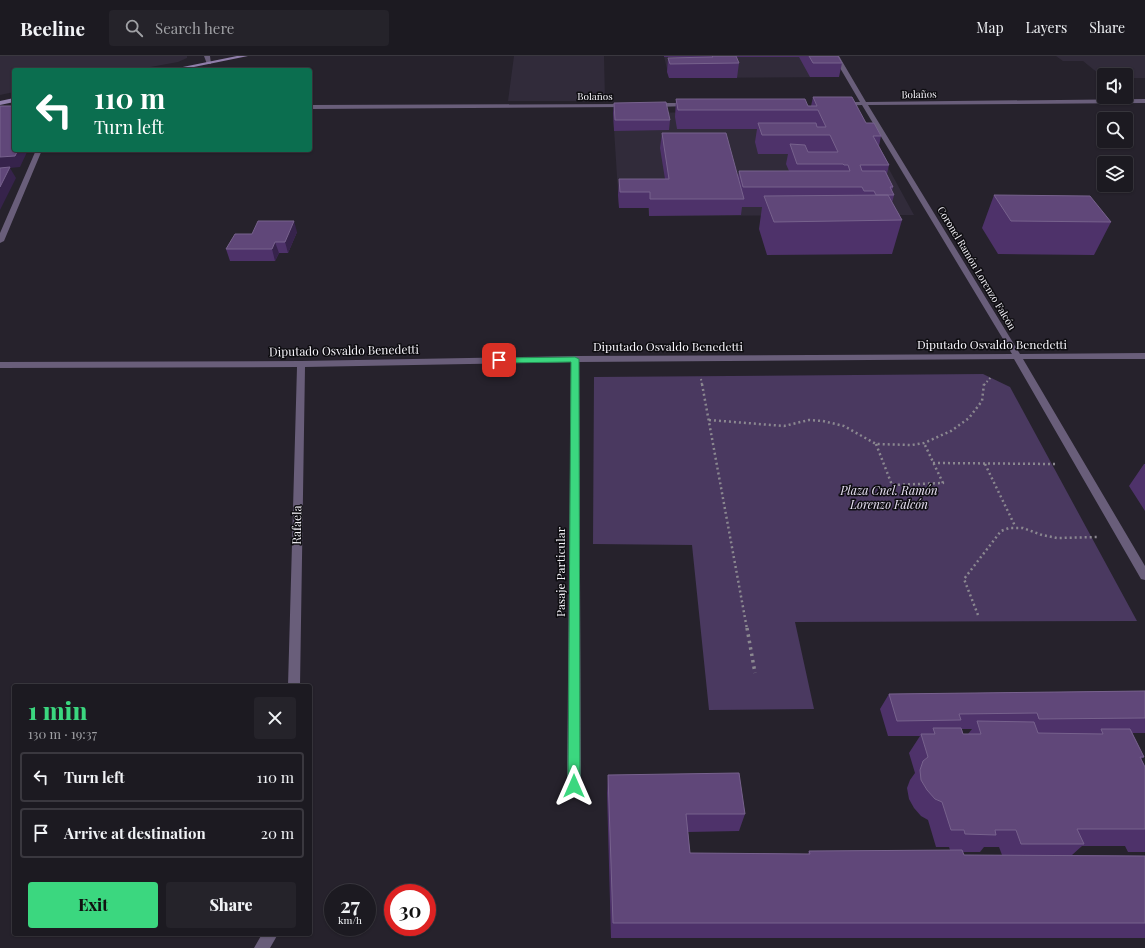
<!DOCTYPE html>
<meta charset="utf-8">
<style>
:root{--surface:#1c1a21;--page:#25232a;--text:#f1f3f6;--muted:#a0a1a5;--line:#3a383f;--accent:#3bd77f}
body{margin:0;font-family:"Playfair Display",serif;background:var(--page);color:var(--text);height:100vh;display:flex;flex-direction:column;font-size:15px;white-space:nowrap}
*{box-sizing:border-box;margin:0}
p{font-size:13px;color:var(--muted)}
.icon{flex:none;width:22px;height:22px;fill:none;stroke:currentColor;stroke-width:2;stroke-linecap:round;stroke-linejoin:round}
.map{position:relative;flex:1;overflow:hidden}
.panel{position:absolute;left:12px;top:628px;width:300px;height:252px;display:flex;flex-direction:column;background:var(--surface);border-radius:4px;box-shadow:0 1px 3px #0004,0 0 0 1px var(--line)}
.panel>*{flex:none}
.hud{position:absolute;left:12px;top:12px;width:300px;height:84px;border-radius:4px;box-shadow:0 1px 3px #0004,0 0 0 1px var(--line);background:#0b6e4f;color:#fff;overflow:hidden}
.buttons{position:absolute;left:1097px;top:12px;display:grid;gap:8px}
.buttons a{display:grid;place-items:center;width:36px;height:36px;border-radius:4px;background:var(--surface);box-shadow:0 1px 3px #0004,0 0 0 1px var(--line);font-size:20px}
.speed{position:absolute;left:324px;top:828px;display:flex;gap:8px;font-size:20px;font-weight:700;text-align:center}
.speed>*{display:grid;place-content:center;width:52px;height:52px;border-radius:50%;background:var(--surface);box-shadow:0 1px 3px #0004,0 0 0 1px var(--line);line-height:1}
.speed small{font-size:10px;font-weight:400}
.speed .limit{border:6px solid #d22;background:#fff;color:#111}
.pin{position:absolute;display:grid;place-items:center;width:34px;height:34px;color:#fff;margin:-17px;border-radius:8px;box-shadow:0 2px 6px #0006}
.me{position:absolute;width:44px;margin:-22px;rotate:0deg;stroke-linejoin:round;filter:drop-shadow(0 0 3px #0008)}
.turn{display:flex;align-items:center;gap:14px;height:84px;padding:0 16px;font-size:18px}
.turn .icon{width:52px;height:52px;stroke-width:2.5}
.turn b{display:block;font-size:28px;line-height:34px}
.round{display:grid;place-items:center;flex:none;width:42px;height:42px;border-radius:4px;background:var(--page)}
.overview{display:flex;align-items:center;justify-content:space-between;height:68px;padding:0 16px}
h1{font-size:24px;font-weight:800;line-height:30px;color:var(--accent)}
.action{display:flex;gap:8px;margin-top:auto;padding:8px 16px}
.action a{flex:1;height:46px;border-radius:4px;background:var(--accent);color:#111;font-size:16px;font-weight:800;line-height:46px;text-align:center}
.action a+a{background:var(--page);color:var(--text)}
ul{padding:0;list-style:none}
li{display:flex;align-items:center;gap:12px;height:50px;margin:0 8px 6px;padding:0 8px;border:2px solid var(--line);border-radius:4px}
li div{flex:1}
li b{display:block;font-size:15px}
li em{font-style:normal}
header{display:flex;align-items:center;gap:24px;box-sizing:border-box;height:56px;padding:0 20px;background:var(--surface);border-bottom:1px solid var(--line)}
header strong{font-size:19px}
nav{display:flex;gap:22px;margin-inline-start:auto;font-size:14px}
.search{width:280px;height:36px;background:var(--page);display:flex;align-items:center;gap:10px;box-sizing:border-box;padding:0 14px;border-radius:4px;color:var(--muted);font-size:15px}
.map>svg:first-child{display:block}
.built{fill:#312b3a}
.green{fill:#4a3960}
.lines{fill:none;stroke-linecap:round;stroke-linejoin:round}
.path-far2{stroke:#8b8890;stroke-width:2;stroke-dasharray:1.5 2.5;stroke-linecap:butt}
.path-far1{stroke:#8b8890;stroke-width:2.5;stroke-dasharray:2 3;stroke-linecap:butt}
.path{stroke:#8b8890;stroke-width:3.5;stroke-dasharray:2.5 4;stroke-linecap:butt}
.street{fill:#695e7a;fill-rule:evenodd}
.secondary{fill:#907eaa;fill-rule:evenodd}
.wall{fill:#4e326a;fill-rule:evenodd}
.shaded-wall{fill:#36234b}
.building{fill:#604779;stroke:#77628d}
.route{fill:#3bd77f;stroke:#268c53}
.labels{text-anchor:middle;stroke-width:3;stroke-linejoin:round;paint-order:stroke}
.far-street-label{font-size:10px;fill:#f5f3f9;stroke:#0e0d11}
.street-label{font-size:12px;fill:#f5f3f9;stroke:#0e0d11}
.park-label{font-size:12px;font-style:italic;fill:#e8e1f3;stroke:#0e0d11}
</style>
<header>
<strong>Beeline</strong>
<div class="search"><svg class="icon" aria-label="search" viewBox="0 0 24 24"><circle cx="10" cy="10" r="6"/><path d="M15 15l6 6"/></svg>Search here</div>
<nav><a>Map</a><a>Layers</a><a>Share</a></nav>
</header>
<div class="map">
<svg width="1145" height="892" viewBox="0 0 1145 892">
<rect width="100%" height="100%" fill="#26222c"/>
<path class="built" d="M0,0H187V2L178,6L134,14H14V36L0,39Z
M514,0H604L605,45H508Z
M664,0H828L839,21L669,22Z
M1056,0H1145V22H1126V19H1104V22L1083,5H1063Z
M845,55L860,60L914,159L649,160L648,152H619L613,57Z"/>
<path class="green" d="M983,318L1010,331L1137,565L795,566L814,653L709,654L692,489L593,488L594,321Z"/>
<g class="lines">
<path class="path-far2" d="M701,323L702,329
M984,329L991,321"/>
<path class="path-far1" d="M702,328L747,573
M709,364L784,370L809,364L823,365L844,370L876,388L912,389L924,387L951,375L969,362L982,345L984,328
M876,388L892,429L943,427L924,387
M933,407L1055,408
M985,408L1015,470
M978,559L964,523L1001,475L1009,472H1023L1042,479L1057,482L1097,481"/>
<path class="path" d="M747,572L755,617"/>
<path class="street" d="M204,0H210L211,8H207Z
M833,0H839L866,46L1145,43V47L868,49L1020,298L1145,297V303H1023L1145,510V524L1141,523L1014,303L579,306L581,730L579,734L574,736L569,734L567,730L571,306L305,311L300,630H288L297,311L0,312V306L301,305L575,300L1012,298L862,49L842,50L839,48L842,46H860Z
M688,47L691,49L690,50L654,51L651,49L654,47Z
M628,48L629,49L626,51L310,53V49Z
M36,94H42L4,185L0,187V177Z
M262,878H278L270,892H254Z"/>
<path class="secondary" d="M237,0H248L179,14H168Z
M14,42V46L0,49V45Z"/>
</g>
<path class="wall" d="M664,0H838L842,7L839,21H810L799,1H736L739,7L737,22H669L667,16L668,2L707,1H664Z
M813,41L866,67L881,80L879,90L889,109L887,118L893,131L892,135L894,139L892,147L902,164L892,198L767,199L759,173L762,151H742L741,159L649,160V152H619L618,139L619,123H665L660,92L662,77L738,121L739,115H789L786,108L788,98H758L755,86L757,73H677L675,61L676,43L811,50Z
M614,47L670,64L669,74L614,75L613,57Z
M994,139L1111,166L1094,199L998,198L982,172Z
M297,176L288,197H279L275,205H230L226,193L252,178Z
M1144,408H1145V455L1129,430Z
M1145,635V677H1132L1144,701L1141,703L1145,711V796H1128L1125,790H1082L1072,799L1145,800V882H611L607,737L608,719L745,758L739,775L688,776L690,797L808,798L809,795L950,794L949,791H936L928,764L921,760L914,752L909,743L907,732L910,724L915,717L909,697L920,680H888L880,653L889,638ZM962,673H972L968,678H963ZM984,791H999L1002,799H964L962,796H980Z"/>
<path class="shaded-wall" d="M18,94H28L20,111L10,112L16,122L0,154V101Z
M294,165L297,176L288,197L285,186Z
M275,186L279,197L275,205L272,193Z"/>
<path class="building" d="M712,0H736L739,7L670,8L668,2L713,1Z
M809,0H838L842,7H813Z
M813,41H852L866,67H874L881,80H873L889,109H860L862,115H885L893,131H890L894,139H876L874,135H864L862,131H743L739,115H850L848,109H844L843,108H797L790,88L805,89L808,96H838L830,79H762L758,67H816L817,71H826L818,54H678L676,43H805L808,50H817Z
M666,46L670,64H615L614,47Z
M0,50H14V94H18L15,100L0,101Z
M662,77H726L744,143H650V136H620L619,123H669Z
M10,111L0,131V112Z
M888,139L902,164L774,166L764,140Z
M994,139L1090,140L1111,166L1011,165Z
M258,165H294L285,186H275L272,193H226L235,178H252Z
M1145,635V662L1039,663L1037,657L959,658L961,664L897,665L889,638Z
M977,665L1034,666L1038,677L1103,678L1101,673H1130L1144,701H1140L1145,711V773H1077L1084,788H1021L1016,774H995L996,779L965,778L964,774H951L942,746L935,743L927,734L921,724L920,714L923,705L928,701L921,678H935L933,672H961L963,678H981Z
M739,717L745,758H686L690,797L810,798L809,795L962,794L964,799L1145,800V867H613L608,719Z"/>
<path class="route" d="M575,301L579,303L580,730L578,734L574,736L570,734L568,730L571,306L499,307L495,304L499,302Z"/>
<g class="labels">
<g class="far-street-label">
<text transform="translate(919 38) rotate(-1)" y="4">Bolaños</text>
<text x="595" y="44">Bolaños</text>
<text transform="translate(977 212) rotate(59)" y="4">Coronel Ramón Lorenzo Falcón</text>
</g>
<g class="street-label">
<text x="992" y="293">Diputado Osvaldo Benedetti</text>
<text x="668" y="295">Diputado Osvaldo Benedetti</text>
<text transform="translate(344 295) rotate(-1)" y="4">Diputado Osvaldo Benedetti</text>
<text transform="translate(297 469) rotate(-89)" y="4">Rafaela</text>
<text transform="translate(561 516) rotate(-90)" y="4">Pasaje Particular</text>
</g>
<g class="park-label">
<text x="889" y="439">Plaza Cnel. Ramón<tspan x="889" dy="14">Lorenzo Falcón</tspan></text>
</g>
</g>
</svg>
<div class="buttons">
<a><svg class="icon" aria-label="sound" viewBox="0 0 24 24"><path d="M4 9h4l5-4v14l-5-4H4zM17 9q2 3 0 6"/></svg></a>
<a><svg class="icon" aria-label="search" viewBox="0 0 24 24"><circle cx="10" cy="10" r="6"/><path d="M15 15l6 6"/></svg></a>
<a><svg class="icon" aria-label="layers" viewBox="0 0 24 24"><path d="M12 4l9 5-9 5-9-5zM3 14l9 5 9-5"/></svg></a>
</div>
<div class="speed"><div>27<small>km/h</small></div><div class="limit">30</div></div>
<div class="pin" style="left:499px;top:304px;background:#d93025"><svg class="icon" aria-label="arrive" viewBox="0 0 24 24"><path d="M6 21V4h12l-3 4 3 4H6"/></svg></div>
<svg class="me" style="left:574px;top:730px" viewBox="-20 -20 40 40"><path d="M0-17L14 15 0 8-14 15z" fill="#3bd77f" stroke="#fff" stroke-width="4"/></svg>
<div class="hud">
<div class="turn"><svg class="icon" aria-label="left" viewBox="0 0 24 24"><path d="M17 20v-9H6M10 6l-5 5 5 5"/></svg><div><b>110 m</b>Turn left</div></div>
</div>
<section class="panel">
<div class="overview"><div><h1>1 min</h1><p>130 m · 19:37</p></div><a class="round"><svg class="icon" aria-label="close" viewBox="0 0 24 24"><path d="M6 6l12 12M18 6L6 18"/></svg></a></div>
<ul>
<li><svg class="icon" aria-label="left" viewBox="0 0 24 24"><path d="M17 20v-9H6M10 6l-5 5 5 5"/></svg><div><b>Turn left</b></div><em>110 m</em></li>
<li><svg class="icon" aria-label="arrive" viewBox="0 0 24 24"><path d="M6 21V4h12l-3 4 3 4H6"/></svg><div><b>Arrive at destination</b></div><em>20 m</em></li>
</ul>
<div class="action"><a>Exit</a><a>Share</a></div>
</section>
</div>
